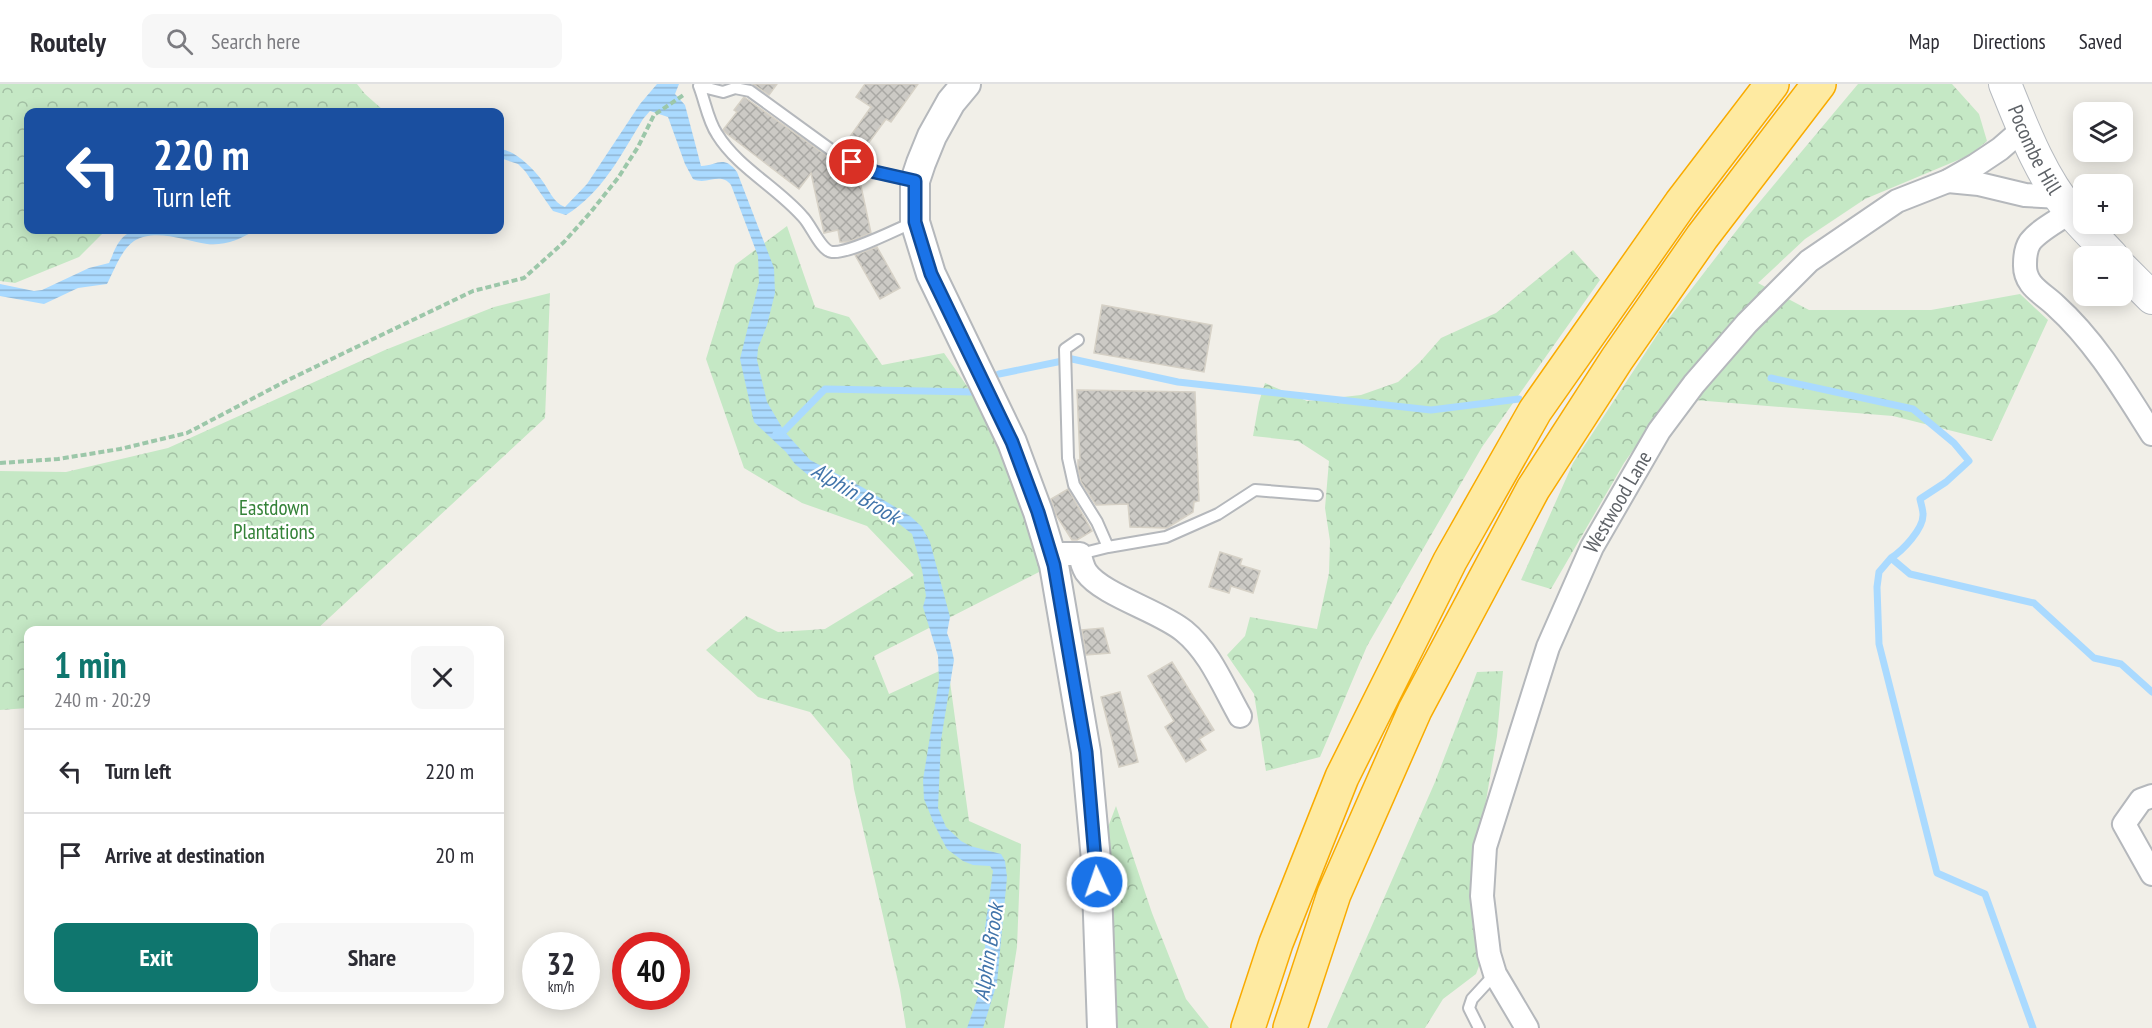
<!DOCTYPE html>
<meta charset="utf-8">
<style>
:root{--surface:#fff;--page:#f7f7f7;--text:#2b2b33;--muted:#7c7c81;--line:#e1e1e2;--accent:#0f766e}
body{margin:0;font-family:"PT Sans Narrow",sans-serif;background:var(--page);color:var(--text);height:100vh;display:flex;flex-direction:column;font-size:22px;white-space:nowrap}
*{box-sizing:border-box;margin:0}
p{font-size:20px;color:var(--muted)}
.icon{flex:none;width:33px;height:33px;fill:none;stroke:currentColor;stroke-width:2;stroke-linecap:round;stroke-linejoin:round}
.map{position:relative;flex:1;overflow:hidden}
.drawer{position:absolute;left:24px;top:542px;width:480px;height:378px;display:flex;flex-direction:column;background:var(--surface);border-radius:12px;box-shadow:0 3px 15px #0003}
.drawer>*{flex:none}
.banner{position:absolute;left:24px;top:24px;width:480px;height:126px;border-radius:12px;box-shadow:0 3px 15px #0003;background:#1a4fa0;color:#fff;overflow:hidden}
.buttons{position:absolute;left:2073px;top:18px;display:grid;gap:12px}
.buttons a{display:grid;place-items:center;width:60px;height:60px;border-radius:12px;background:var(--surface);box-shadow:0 3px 15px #0003;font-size:30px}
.speed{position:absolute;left:522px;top:848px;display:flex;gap:12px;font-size:30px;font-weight:700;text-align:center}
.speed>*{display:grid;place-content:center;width:78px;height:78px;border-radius:50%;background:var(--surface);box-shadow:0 3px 15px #0003;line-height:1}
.speed small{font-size:15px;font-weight:400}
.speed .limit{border:9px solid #d22;background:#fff;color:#111}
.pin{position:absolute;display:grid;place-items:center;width:51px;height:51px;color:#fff;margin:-26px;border:3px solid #fff;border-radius:50%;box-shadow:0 2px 6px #0007}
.me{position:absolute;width:66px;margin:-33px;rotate:357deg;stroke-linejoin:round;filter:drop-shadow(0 0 4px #0008)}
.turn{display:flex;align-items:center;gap:21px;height:126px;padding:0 30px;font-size:27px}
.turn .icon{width:78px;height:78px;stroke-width:2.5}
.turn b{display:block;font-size:42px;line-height:51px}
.round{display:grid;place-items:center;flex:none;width:63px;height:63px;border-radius:12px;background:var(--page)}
.summary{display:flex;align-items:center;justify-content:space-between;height:102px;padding:0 30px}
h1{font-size:36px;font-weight:600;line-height:45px;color:var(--accent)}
.button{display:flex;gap:12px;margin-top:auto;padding:12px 30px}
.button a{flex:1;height:69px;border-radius:12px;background:var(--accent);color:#fff;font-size:24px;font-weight:600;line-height:69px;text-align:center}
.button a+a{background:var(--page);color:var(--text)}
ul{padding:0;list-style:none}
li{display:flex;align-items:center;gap:18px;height:84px;padding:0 30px;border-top:2px solid var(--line)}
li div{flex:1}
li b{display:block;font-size:22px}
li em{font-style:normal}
header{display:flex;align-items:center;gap:36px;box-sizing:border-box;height:84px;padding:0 30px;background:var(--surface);border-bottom:2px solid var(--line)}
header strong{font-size:28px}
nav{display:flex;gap:33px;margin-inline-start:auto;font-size:21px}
.search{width:420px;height:54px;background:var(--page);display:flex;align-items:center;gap:15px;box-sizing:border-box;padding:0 21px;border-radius:12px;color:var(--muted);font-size:22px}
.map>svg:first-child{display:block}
.forest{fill:url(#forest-crowns)}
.water{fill:url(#water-rules)}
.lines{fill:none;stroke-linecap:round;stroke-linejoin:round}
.stream{stroke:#aadaff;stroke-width:7}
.building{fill:url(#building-cross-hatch);stroke:#d6d1c6;stroke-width:1.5}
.service-casing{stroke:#b5b8bc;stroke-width:14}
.minor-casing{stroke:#b5b8bc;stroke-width:26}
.tertiary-casing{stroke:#b5b8bc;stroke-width:32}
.secondary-casing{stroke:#b6babf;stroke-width:34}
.trunk-casing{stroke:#f9ab00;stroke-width:36}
.path{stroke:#9cc7a9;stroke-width:4;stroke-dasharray:6 3;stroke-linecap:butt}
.service{stroke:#fff;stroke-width:10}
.minor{stroke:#fff;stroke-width:22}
.tertiary{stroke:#fff;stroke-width:28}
.secondary{stroke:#fff;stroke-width:32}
.trunk{stroke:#feeaa1;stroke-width:33}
.route-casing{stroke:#114b97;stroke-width:15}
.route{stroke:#1a73e8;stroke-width:10}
.labels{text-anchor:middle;stroke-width:4.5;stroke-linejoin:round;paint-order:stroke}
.street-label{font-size:21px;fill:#5f6368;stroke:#fff}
.park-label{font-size:21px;fill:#348238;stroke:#fff}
.water-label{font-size:22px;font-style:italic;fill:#4174aa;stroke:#fff}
</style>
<header>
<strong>Routely</strong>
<div class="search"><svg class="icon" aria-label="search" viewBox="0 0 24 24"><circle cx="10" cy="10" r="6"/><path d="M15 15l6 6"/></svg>Search here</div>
<nav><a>Map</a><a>Directions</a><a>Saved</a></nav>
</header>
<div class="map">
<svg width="2152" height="944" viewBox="0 0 2152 944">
<defs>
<pattern id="forest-crowns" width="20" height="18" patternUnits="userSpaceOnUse" patternTransform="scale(1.5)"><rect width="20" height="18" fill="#c5e8c5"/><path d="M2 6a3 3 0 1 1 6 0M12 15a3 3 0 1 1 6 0" fill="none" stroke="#a3c0a4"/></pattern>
<pattern id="water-rules" width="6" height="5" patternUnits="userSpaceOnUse" patternTransform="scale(1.5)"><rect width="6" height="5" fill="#aadaff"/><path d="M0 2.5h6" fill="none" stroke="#8eb4d2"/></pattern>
<pattern id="building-cross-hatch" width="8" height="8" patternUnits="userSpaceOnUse" patternTransform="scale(1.5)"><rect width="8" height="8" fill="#cccac5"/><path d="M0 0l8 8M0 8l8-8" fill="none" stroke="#a9a8a4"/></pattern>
</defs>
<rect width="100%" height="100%" fill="#f1efe8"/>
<path class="forest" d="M0,0H357L365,10L383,26L379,28H28V146H106L79,173L15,199L0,197Z
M1858,0H1952L1979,30L1987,57L1970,71L1865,115L1805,155L1758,199L1809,226H1931L2020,210L2048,236L1992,357L1893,332L1670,314L1624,379L1551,505L1521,496L1573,379L1663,242L1747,133Z
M787,142L815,223L849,233L882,281L944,269L994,341L1035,432L1041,487L874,572L889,610L948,583L969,737L1021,760L1017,863L1004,944H906L900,906L854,705L850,676L810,628L758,613L706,566L746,532L778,548L825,545L914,491L867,442L802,419L744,384L706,275L735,181Z
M1573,166L1600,196L1482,363L1367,562L1320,673L1266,687L1254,610L1227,571L1245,552L1250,533L1317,545L1329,489L1330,457L1325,424L1329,377L1298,357L1253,352L1259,318L1265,299L1307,317L1361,311L1398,298L1419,279L1441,254L1496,229Z
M550,209L545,334L316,546H28V624L0,626V387L66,388L168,364L385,266L494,223Z
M1503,587L1497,652L1476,776L1485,866L1476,890L1443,915L1425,944H1327L1435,698L1477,588Z
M1116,722L1152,829L1186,915L1209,944H1116L1102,759Z"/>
<path class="water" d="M657,0H679L675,10L685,21L701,82C717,82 723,70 737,88L774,184L775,209L767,241L758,264L757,276L767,318L784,347L810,376L862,403L910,432L921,442L930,458L950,533L947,549L950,557L954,576L941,656L938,724L946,743L961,757L970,762L1001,770L1005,777L1007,793L997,899L983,944H967L985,893V844L993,787L990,782L973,781L963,777L947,765L935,742L924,715L923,696L939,596L938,572L923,523L926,512L922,485L912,450L888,431L861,420L838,404L817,397L808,391L795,380L786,368L754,338L740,275L759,198L758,172L731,101C720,87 707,102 693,95L685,80L668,33L650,27L643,35C621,71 602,109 566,131L553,127L525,87L518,80L500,74V65C516,67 531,83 541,95C549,105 553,119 565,123L587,100L640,20Z
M137,146H255C242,155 224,162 207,160C185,157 156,144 134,157C121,166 114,187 107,200L78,204L44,220L0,212V200L34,207L42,206L89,184L109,179C116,164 119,150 137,146Z"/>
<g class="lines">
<path class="stream" d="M999,290L1072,275L1178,298L1431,326L1519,315
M1771,294L1913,325L1954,359L1969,377L1946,398L1920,415C1921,420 1923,426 1923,430C1924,445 1902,467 1891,474L1910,490L2034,519L2094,574L2121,580L2152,608
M776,350L784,347L825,305L973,308
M1891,474L1879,488L1877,503L1879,560L1937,789L1985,810L2033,944"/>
</g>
<path class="building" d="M753,0H777L769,11Z
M865,0H918L891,38L886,35L859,72L842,64L871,23L856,13Z
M744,13L830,74L858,88L871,149L848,158H840L838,146L824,149L811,89L799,105L726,49L723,46L737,28L734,26Z
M877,163L900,204L880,215L855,171Z
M1102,221L1212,241L1204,288L1094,269Z
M1077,306L1195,308L1199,417L1194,418L1193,428L1167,444L1130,443L1128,420L1096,421L1081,398L1078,385V376H1080Z
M1068,405L1092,447L1077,456H1072L1056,431L1051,415Z
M1220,468L1242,475L1240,481L1260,487L1253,509L1231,502L1229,509L1209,503Z
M1103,544L1110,569L1086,571L1082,546Z
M1172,578L1214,646L1199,655L1206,666L1186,678L1165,643L1174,637L1148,592Z
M1120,608L1138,678L1119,683L1101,613Z"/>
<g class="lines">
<g class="service-casing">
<path id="service" d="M699,2C705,17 708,37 717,50C738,84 777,103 803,133C811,141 821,167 832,168C849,170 897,145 914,138
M699,2L723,8L735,4L750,7L834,68L875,88L915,97
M1078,256L1065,265L1068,374L1074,401L1097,438L1108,463
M1080,470L1108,463L1166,453L1218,430L1255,406L1317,411
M1479,944L1469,924L1472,915L1495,890"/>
</g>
<g class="minor-casing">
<g id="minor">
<path d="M1948,97L1979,100L2025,111L2060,113"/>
<path d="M2070,128C2058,137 2039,146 2030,158C2026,164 2025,174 2025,180C2024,202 2043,209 2056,222C2095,257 2124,306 2152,350"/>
<path d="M1051,470H1080C1081,476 1083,483 1086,488C1102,511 1160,527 1184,547C1210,568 1224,604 1240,632"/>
<path d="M2152,712L2141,716L2124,740L2152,790"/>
<path id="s1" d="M1527,944L1495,890L1489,870L1482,812L1485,763L1548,563L1592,463L1659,347L1694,300L1747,239L1809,177L1897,117L1948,97L1976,81L2000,65L2023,45"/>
</g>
</g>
<g class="tertiary-casing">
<path id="tertiary" d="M966,0L951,18L932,52L921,79L915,97V138L931,190L1012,358L1038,428L1054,481L1086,668L1096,776L1102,944"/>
</g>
<g class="secondary-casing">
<g id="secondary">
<path id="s2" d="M2005,0C2022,42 2041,93 2071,128C2084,143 2099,158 2112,172"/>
<path d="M2122,184L2152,214"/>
</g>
</g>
<g class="trunk-casing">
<path id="trunk" d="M1248,944L1276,859L1342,693L1450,477L1535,327L1681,119L1772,0
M1290,944L1334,810L1415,626L1533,405L1617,275L1702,153L1819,0"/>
</g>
<path class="path" d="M0,379L58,375L120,365L187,349L288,296L473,207L524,194L564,158L590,129L618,94L638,63L654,31L685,10"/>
<use href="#service" class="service"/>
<use href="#minor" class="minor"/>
<use href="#tertiary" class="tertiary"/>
<use href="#secondary" class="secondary"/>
<use href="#trunk" class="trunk"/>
</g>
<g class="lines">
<g class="route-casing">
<path id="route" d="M852,78L875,88L915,97V138L931,190L1012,358L1038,428L1054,481L1086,668L1097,798"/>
</g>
<use href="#route" class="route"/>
</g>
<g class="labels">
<g class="street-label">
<text dy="7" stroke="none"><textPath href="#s2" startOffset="72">Pocombe Hill</textPath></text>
<text dy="7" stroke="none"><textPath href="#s1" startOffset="562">Westwood Lane</textPath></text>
</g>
<g class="park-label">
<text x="274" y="431">Eastdown<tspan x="274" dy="24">Plantations</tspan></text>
</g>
<g class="water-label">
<text transform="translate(856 409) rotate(31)" y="8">Alphin Brook</text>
<text transform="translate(988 868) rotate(-81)" y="8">Alphin Brook</text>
</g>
</g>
</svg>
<div class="buttons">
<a><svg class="icon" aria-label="layers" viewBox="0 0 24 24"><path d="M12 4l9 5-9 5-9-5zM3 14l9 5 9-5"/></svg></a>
<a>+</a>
<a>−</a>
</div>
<div class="speed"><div>32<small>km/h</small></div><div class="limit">40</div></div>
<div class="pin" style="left:852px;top:78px;background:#d93025"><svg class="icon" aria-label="arrive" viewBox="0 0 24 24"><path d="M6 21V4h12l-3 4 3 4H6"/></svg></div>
<svg class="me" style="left:1097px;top:798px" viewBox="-20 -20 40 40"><circle r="17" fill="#1a73e8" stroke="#fff" stroke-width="3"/><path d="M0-11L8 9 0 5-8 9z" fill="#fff"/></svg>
<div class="banner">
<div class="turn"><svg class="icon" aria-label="left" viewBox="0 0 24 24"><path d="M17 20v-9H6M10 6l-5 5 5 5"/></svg><div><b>220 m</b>Turn left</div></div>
</div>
<section class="drawer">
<div class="summary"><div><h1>1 min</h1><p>240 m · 20:29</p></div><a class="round"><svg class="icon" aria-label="close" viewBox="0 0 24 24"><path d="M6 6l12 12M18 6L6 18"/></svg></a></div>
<ul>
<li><svg class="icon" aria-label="left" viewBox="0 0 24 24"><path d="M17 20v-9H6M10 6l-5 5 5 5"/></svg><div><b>Turn left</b></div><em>220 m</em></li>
<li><svg class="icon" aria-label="arrive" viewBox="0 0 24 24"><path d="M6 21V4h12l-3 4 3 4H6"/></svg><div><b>Arrive at destination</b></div><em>20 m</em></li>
</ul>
<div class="button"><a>Exit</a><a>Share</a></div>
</section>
</div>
